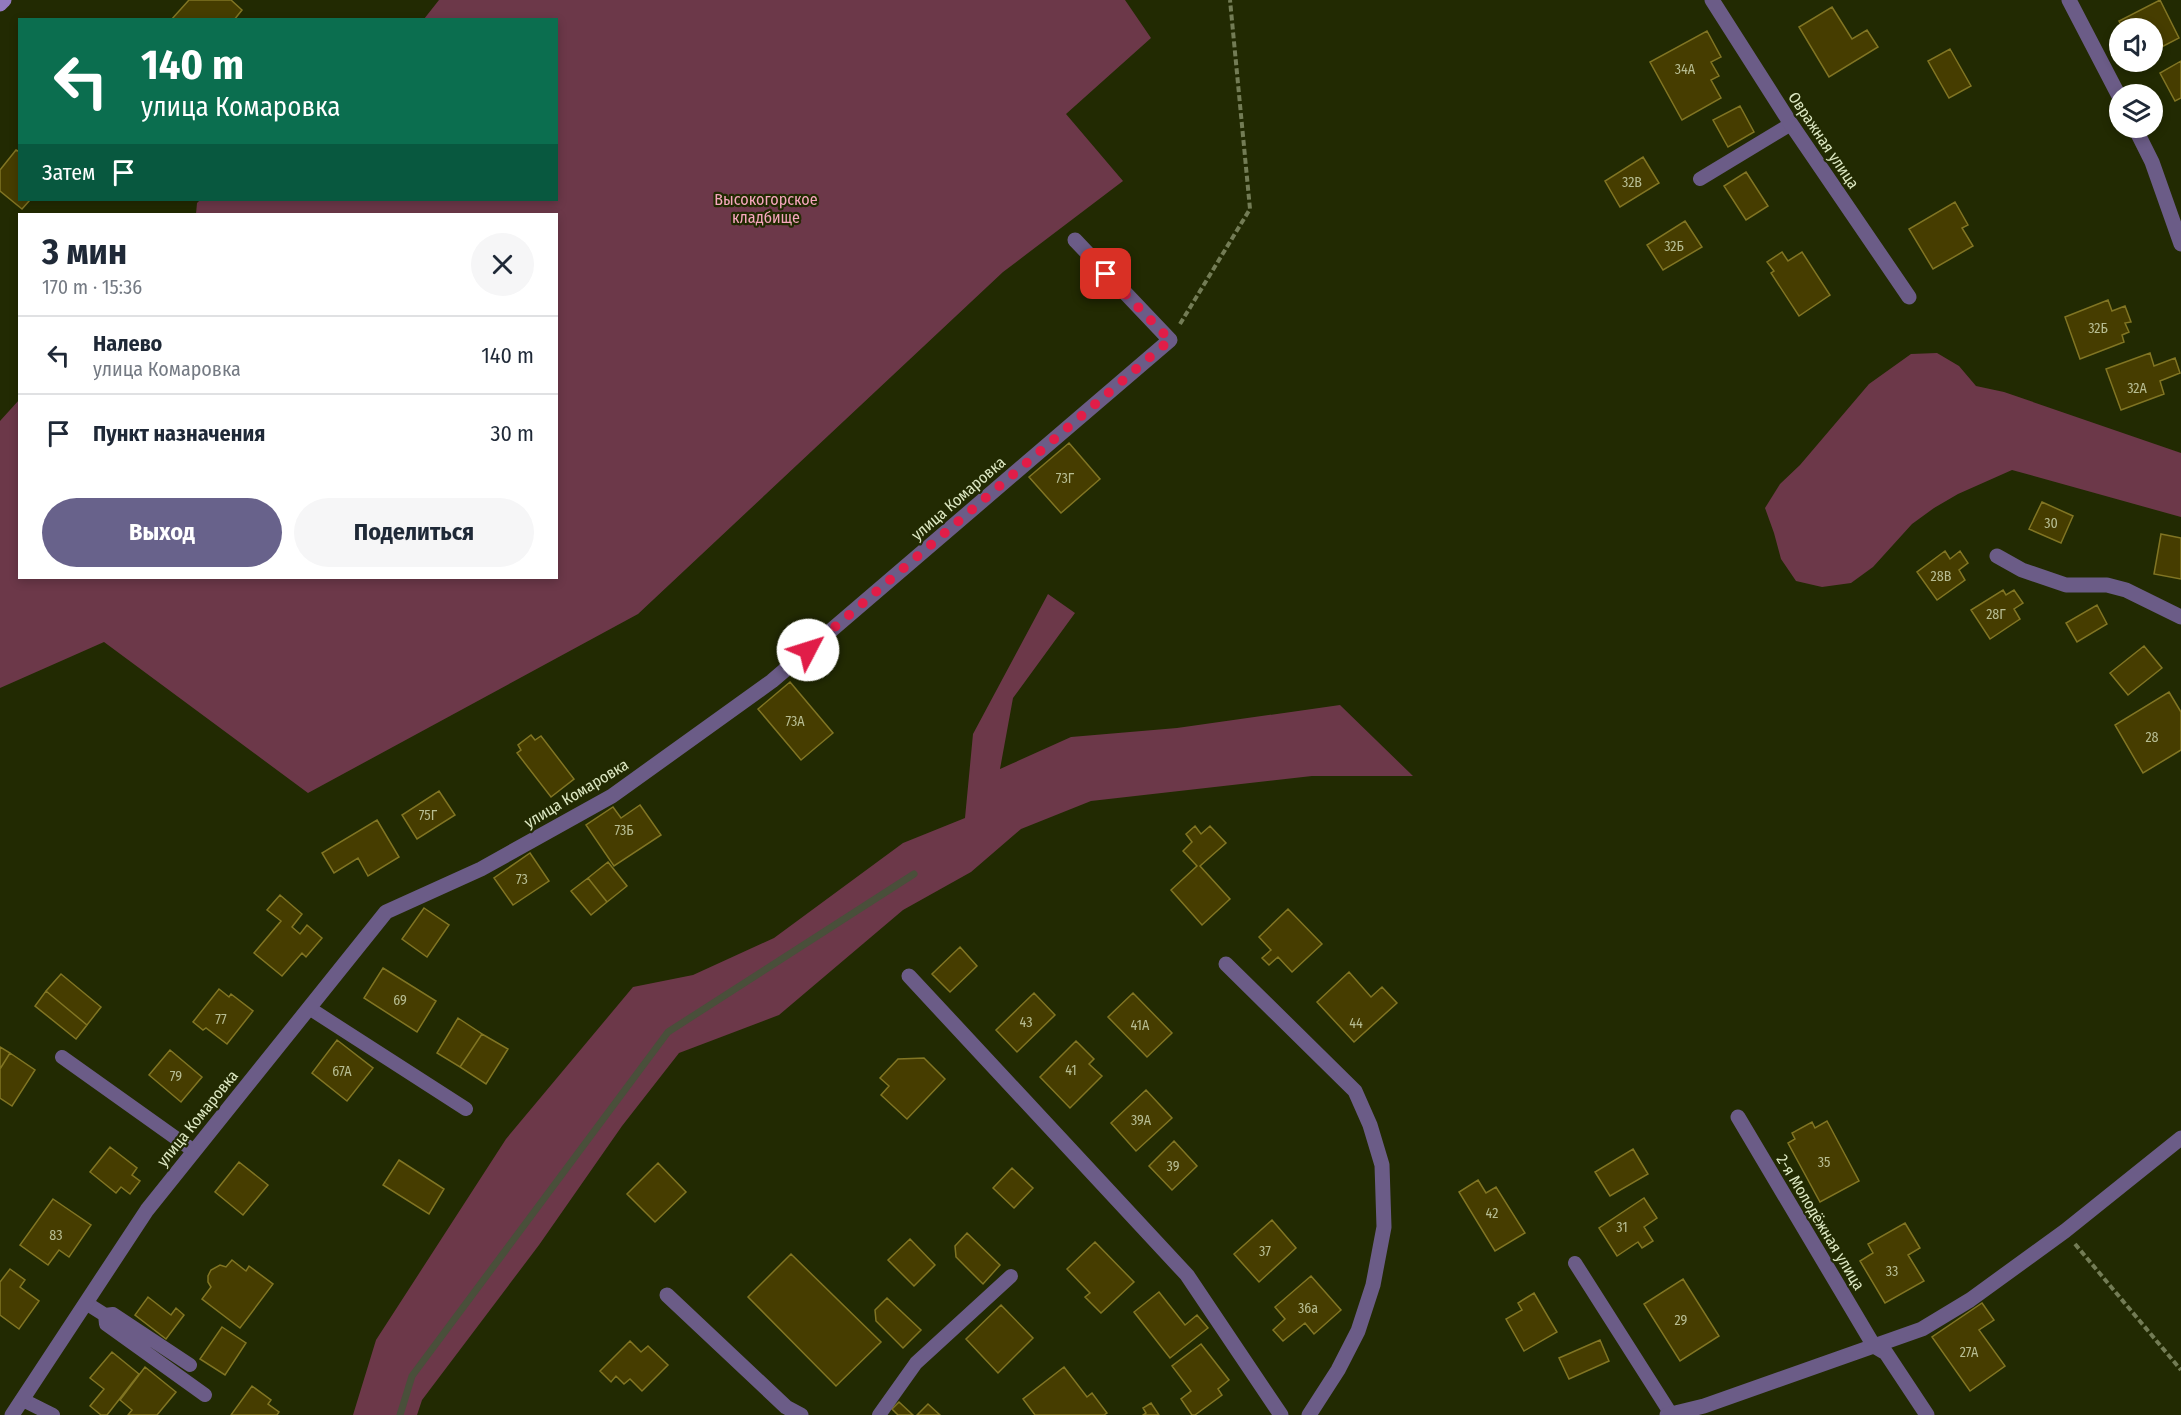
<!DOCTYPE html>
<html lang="ru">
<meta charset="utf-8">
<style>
:root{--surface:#fff;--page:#f6f6f7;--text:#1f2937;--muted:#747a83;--line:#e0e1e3;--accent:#68628b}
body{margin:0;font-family:"Fira Sans Condensed",sans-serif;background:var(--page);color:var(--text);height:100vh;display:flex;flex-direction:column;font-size:22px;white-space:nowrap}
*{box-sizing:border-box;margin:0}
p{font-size:20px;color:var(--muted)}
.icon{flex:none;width:33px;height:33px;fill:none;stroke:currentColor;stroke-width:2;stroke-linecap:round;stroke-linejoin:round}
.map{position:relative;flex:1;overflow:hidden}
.drawer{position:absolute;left:18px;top:213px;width:540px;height:366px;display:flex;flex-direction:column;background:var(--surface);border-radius:0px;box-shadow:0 3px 9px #0003}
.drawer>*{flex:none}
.guide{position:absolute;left:18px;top:18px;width:540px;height:183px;border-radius:0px;box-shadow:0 3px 9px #0003;background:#0b6e4f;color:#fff;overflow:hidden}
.controls{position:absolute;left:2109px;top:18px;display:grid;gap:12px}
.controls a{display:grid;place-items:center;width:54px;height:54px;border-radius:50%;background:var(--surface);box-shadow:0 3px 9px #0003;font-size:30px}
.pin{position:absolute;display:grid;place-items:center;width:51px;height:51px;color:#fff;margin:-26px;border-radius:12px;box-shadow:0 3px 9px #0006}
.me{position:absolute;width:66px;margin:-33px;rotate:50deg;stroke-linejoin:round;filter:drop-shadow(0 0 4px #0008)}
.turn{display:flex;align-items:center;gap:21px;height:126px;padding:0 24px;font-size:27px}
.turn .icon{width:78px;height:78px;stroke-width:2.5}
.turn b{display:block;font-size:42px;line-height:51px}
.then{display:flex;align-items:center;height:57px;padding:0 24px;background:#0003;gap:12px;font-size:22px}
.round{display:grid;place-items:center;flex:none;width:63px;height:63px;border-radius:32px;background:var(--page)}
.overview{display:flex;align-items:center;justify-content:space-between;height:102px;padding:0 24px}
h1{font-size:36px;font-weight:700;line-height:45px}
.primary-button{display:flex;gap:12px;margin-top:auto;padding:12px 24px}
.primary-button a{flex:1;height:69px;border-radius:36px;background:var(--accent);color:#fff;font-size:24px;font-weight:700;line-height:69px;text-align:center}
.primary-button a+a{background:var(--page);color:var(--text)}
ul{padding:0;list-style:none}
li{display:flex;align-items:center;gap:18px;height:78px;padding:0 24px;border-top:2px solid var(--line)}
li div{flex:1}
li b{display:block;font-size:22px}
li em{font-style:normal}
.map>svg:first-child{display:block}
.green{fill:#6c3849}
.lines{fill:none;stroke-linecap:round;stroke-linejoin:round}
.stream{stroke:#494f3a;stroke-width:7}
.building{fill:#463d00;stroke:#817523;stroke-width:1.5}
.path{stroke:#737c55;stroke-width:4;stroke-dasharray:6 3;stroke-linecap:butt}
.lane{stroke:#6b5c87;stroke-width:14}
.street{stroke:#6b5c87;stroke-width:15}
.secondary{stroke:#9279be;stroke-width:15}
.route{stroke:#e11d48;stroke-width:10;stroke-dasharray:0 18}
.labels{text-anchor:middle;stroke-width:4.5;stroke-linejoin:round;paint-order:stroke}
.number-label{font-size:14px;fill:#b7bd92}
.street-label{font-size:16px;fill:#dde8c3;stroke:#222a02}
.park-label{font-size:16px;fill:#f7a7be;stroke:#222a02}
</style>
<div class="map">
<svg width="2181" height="1415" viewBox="0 0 2181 1415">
<rect width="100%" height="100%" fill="#222a02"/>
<path class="green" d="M439,0H1125L1151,38L1066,114L1123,181L1003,272L638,614L308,793L104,642L0,688V421L19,400L20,578H556V214H196L197,203L200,200H556V20L424,19Z
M1937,353L1959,366L1976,386L2004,392L2181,453V517L2012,470L1958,494L1934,508L1912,524L1873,567L1851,583L1822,587L1796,581L1781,559L1774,533L1765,508L1780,484L1800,465L1869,384L1911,354Z
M1048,594L1075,613L1013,698L1000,769L1071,737L1177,728L1340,705L1413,776H1312L1091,801L1021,829L971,872L903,910L779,1015L679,1053L622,1126L539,1245L422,1400L417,1415H353L376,1340L506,1139L633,987L693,975L774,938L903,843L965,818L973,734Z"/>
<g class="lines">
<path class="stream" d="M400,1415L412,1376L668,1032L914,874"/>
</g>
<path class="building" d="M189,0H231L242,10L234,20H171Z
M2160,0L2179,38L2152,52V28H2123L2119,21Z
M1832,7L1852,39L1867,30L1878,47L1829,77L1799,27Z
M1707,31L1721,57L1711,62L1719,76L1711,80L1721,98L1682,120L1650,62Z
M1950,49L1971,86L1949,98L1928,61Z
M2181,61V98L2175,101L2160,73Z
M1740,106L1754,132L1728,147L1713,120Z
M16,150L20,152V200H30L22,209L0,191V170Z
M1643,157L1659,183L1620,207L1605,181Z
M1746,172L1768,206L1746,220L1724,186Z
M1955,202L1968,225L1962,228L1973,246L1933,269L1909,229Z
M1685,221L1702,247L1663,270L1647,245Z
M1782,252L1788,261L1802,252L1830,295L1799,316L1771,273L1774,271L1767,262Z
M2108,300L2112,311L2125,306L2131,322L2125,323L2129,332L2122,335L2124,342L2080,359L2065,317Z
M2150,353L2154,366L2175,358L2180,373L2160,381L2164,394L2121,410L2106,369Z
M1069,443L1100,479L1061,513L1029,477Z
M2042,502L2073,516L2061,543L2029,529Z
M2161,534L2181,538V579L2154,574Z
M1945,551L1950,559L1960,551L1968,563L1959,570L1965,580L1937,600L1917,572Z
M2003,590L2006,595L2014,590L2023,603L2014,609L2020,619L1990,639L1971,610Z
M2097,605L2107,624L2077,642L2066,623Z
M2144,646L2162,668L2128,695L2110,673Z
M790,682L833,733L801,760L758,709Z
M2169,692L2181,712V750L2143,773L2115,725Z
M531,735L535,740L541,736L574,779L551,797L517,753L521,750L518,745Z
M439,791L455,815L417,839L402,815Z
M640,805L661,835L614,866L586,825L613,807L621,818Z
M377,820L399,857L368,876L358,858L334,873L322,853Z
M1195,826L1201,834L1210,826L1226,843L1200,866L1230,899L1202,925L1171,890L1197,866L1183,851L1192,842L1186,834Z
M530,853L549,881L513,905L494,878Z
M608,862L627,886L607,902L588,878Z
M588,878L607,902L591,915L571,891Z
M280,895L302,914L292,927L300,934L307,925L322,938L306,957L302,953L282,976L254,953L281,921L267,910Z
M424,908L449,925L427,957L402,939Z
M1288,909L1322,944L1292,972L1278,957L1269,965L1262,958L1271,950L1259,937Z
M960,947L977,966L950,992L932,974Z
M383,968L436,1001L417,1032L364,998Z
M1349,972L1371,997L1382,987L1397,1003L1354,1042L1317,1002Z
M61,974L101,1007L87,1025L46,991Z
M219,989L229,997L231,994L253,1011L227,1044L206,1028L203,1030L193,1022Z
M46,991L87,1025L76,1039L35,1006Z
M1034,993L1055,1015L1017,1052L996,1030Z
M1133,993L1172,1033L1147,1057L1108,1017Z
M458,1018L482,1034L460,1067L437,1053Z
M482,1034L508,1049L486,1084L460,1067Z
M337,1040L373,1068L347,1101L312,1073Z
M1076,1041L1094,1059L1089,1064L1102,1076L1070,1108L1040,1077Z
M0,1047L10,1053L0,1069Z
M170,1050L202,1077L181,1102L149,1075Z
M10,1053L35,1070L12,1106L0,1098V1069Z
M924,1058L945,1079L907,1119L881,1095L889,1086L880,1078L898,1059Z
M1146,1090L1172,1118L1136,1151L1111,1123Z
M1827,1121L1859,1181L1820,1202L1788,1143L1795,1139L1792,1133L1812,1122L1815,1128Z
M1174,1141L1197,1166L1172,1190L1149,1166Z
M110,1147L137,1168L132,1175L140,1181L130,1194L121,1187L116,1193L90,1172Z
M1633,1149L1648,1174L1610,1196L1595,1172Z
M399,1160L444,1189L429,1214L383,1185Z
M239,1162L268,1185L243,1215L215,1192Z
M658,1163L686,1192L655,1222L627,1194Z
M1012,1168L1033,1188L1014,1208L993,1188Z
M1478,1180L1486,1193L1496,1187L1525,1233L1495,1251L1459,1192Z
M1644,1198L1657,1218L1644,1227L1653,1241L1642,1248L1638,1242L1617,1256L1599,1228Z
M53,1199L91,1225L69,1257L59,1250L48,1265L20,1245Z
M1272,1220L1296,1248L1259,1282L1234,1254Z
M1905,1223L1920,1248L1908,1255L1924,1281L1885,1303L1860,1261L1873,1253L1868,1244Z
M967,1233L1000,1265L983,1284L956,1257L955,1246Z
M910,1239L935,1265L914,1286L888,1260Z
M1095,1242L1134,1282L1101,1313L1085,1297L1090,1293L1067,1269Z
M791,1254L881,1342L836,1386L748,1297Z
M232,1260L246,1271L249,1266L273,1284L240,1328L202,1299L211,1287L208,1282V1276L211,1270L220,1265L226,1267Z
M10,1269L25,1280L20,1287L39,1301L19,1329L0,1315V1282Z
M1311,1276L1341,1310L1314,1334L1305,1323L1283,1341L1273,1330L1285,1319L1275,1307Z
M1683,1279L1719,1336L1680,1361L1644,1304Z
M1159,1292L1185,1325L1197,1315L1208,1328L1170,1358L1134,1312Z
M1534,1293L1557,1332L1524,1351L1506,1319L1522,1310L1518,1303Z
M148,1297L171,1315L176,1308L184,1315L166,1339L135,1315Z
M887,1298L921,1330L903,1348L876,1321L875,1310Z
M1982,1303L1994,1320L1979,1330L2005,1366L1970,1391L1932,1337Z
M1001,1305L1033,1338L998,1373L966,1339Z
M222,1327L246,1343L225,1375L200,1359Z
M1600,1340L1609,1361L1569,1379L1559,1358Z
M630,1341L641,1352L648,1346L668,1365L642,1391L630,1379L624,1384L616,1376L611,1382L600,1371Z
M1201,1344L1229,1380L1218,1389L1222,1395L1195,1415H1192L1181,1399L1191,1391L1172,1366Z
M112,1352L139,1374L107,1415H101L90,1406L104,1389L90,1378Z
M145,1367L176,1392L157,1415H128L132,1410L120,1400Z
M1064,1367L1087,1397L1092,1393L1107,1413L1104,1415H1035L1023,1399Z
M252,1386L271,1400L268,1404L279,1412L277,1415H231Z
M899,1402L913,1415H898L892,1409Z
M1151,1403L1159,1415H1143L1146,1413L1143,1408Z
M928,1404L940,1415H917Z"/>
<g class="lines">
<path class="path" d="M1180,324L1250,209L1230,0
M2075,1244L2181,1370"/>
<path class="lane" d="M1700,179L1791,124
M309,1008L466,1109
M62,1057L194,1151
M1575,1263L1671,1414
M86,1303L105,1315L113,1314L190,1365
M105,1315L106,1324L205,1395
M23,1400L53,1415
M879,1415L916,1363L1011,1276"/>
<path class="street" d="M1712,0L1791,124L1909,297
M2069,0L2120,98
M2135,128L2152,162L2181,244
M1997,556L2022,570L2066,585H2107L2126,590L2181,617
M1226,964L1355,1091L1370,1125L1382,1165L1384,1227L1373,1285L1358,1331L1338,1370L1309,1415
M909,976L1187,1275L1281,1415
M1738,1117L1874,1346L1886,1353L1927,1415
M667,1295L786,1407L801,1415
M12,1415L147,1210L386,912L481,869L612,796L772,681L1170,340L1075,240
M1667,1415L1704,1406L1922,1329L1970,1300L2065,1231L2181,1138"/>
<path class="secondary" d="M0,4L4,0"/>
</g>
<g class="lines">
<path class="route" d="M808,650L1170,340L1106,274"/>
</g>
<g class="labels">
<g class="number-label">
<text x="1685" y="74">34А</text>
<text x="1632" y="187">32В</text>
<text x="1674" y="251">32Б</text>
<text x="2098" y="333">32Б</text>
<text x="2137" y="393">32А</text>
<text x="1065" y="483">73Г</text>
<text x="2051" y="528">30</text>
<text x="1941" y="581">28В</text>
<text x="1996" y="619">28Г</text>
<text x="795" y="726">73А</text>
<text x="2152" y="742">28</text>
<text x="428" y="820">75Г</text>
<text x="624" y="835">73Б</text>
<text x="522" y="884">73</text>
<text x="400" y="1005">69</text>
<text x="221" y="1024">77</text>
<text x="1026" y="1027">43</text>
<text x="1356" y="1028">44</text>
<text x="1140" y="1030">41А</text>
<text x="1071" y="1075">41</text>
<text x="342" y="1076">67А</text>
<text x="176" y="1081">79</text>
<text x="1141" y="1125">39А</text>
<text x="1824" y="1167">35</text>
<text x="1173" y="1171">39</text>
<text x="1492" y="1218">42</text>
<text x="1622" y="1232">31</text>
<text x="56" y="1240">83</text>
<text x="1265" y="1256">37</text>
<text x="1892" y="1276">33</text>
<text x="1308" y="1313">36а</text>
<text x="1681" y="1325">29</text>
<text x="1969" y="1357">27А</text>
</g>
<g class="street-label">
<text transform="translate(1824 140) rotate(56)" y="6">Овражная улица</text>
<text transform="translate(958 498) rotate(-41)" y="6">улица Комаровка</text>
<text transform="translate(576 793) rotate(-31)" y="6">улица Комаровка</text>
<text transform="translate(197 1118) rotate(-51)" y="6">улица Комаровка</text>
<text transform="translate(1821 1222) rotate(59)" y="6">2-я Молодёжная улица</text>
</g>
<g class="park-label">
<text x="766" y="205">Высокогорское<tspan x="766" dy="18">кладбище</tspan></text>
</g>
</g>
</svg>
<div class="controls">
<a><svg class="icon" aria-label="sound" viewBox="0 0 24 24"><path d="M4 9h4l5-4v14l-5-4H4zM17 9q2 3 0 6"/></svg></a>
<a><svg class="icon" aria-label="layers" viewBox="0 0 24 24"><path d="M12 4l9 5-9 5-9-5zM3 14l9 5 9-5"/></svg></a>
</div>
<div class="pin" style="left:1106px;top:274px;background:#d93025"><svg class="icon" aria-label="arrive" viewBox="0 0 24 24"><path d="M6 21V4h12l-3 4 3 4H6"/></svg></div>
<svg class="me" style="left:808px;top:650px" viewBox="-20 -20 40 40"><circle r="19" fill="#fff"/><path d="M0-13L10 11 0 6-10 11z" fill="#e11d48"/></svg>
<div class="guide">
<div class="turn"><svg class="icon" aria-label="left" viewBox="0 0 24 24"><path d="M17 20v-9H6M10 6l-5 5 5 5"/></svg><div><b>140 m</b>улица Комаровка</div></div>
<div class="then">Затем<svg class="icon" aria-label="arrive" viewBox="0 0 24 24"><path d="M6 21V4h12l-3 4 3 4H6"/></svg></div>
</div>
<section class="drawer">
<div class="overview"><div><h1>3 мин</h1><p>170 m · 15:36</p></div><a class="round"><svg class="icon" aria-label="close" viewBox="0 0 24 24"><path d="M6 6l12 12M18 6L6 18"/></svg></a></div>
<ul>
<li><svg class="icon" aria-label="left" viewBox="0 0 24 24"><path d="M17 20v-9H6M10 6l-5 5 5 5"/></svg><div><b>Налево</b><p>улица Комаровка</p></div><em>140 m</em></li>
<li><svg class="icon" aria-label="arrive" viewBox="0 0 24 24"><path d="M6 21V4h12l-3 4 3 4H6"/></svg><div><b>Пункт назначения</b></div><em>30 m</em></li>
</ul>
<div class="primary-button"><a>Выход</a><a>Поделиться</a></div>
</section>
</div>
